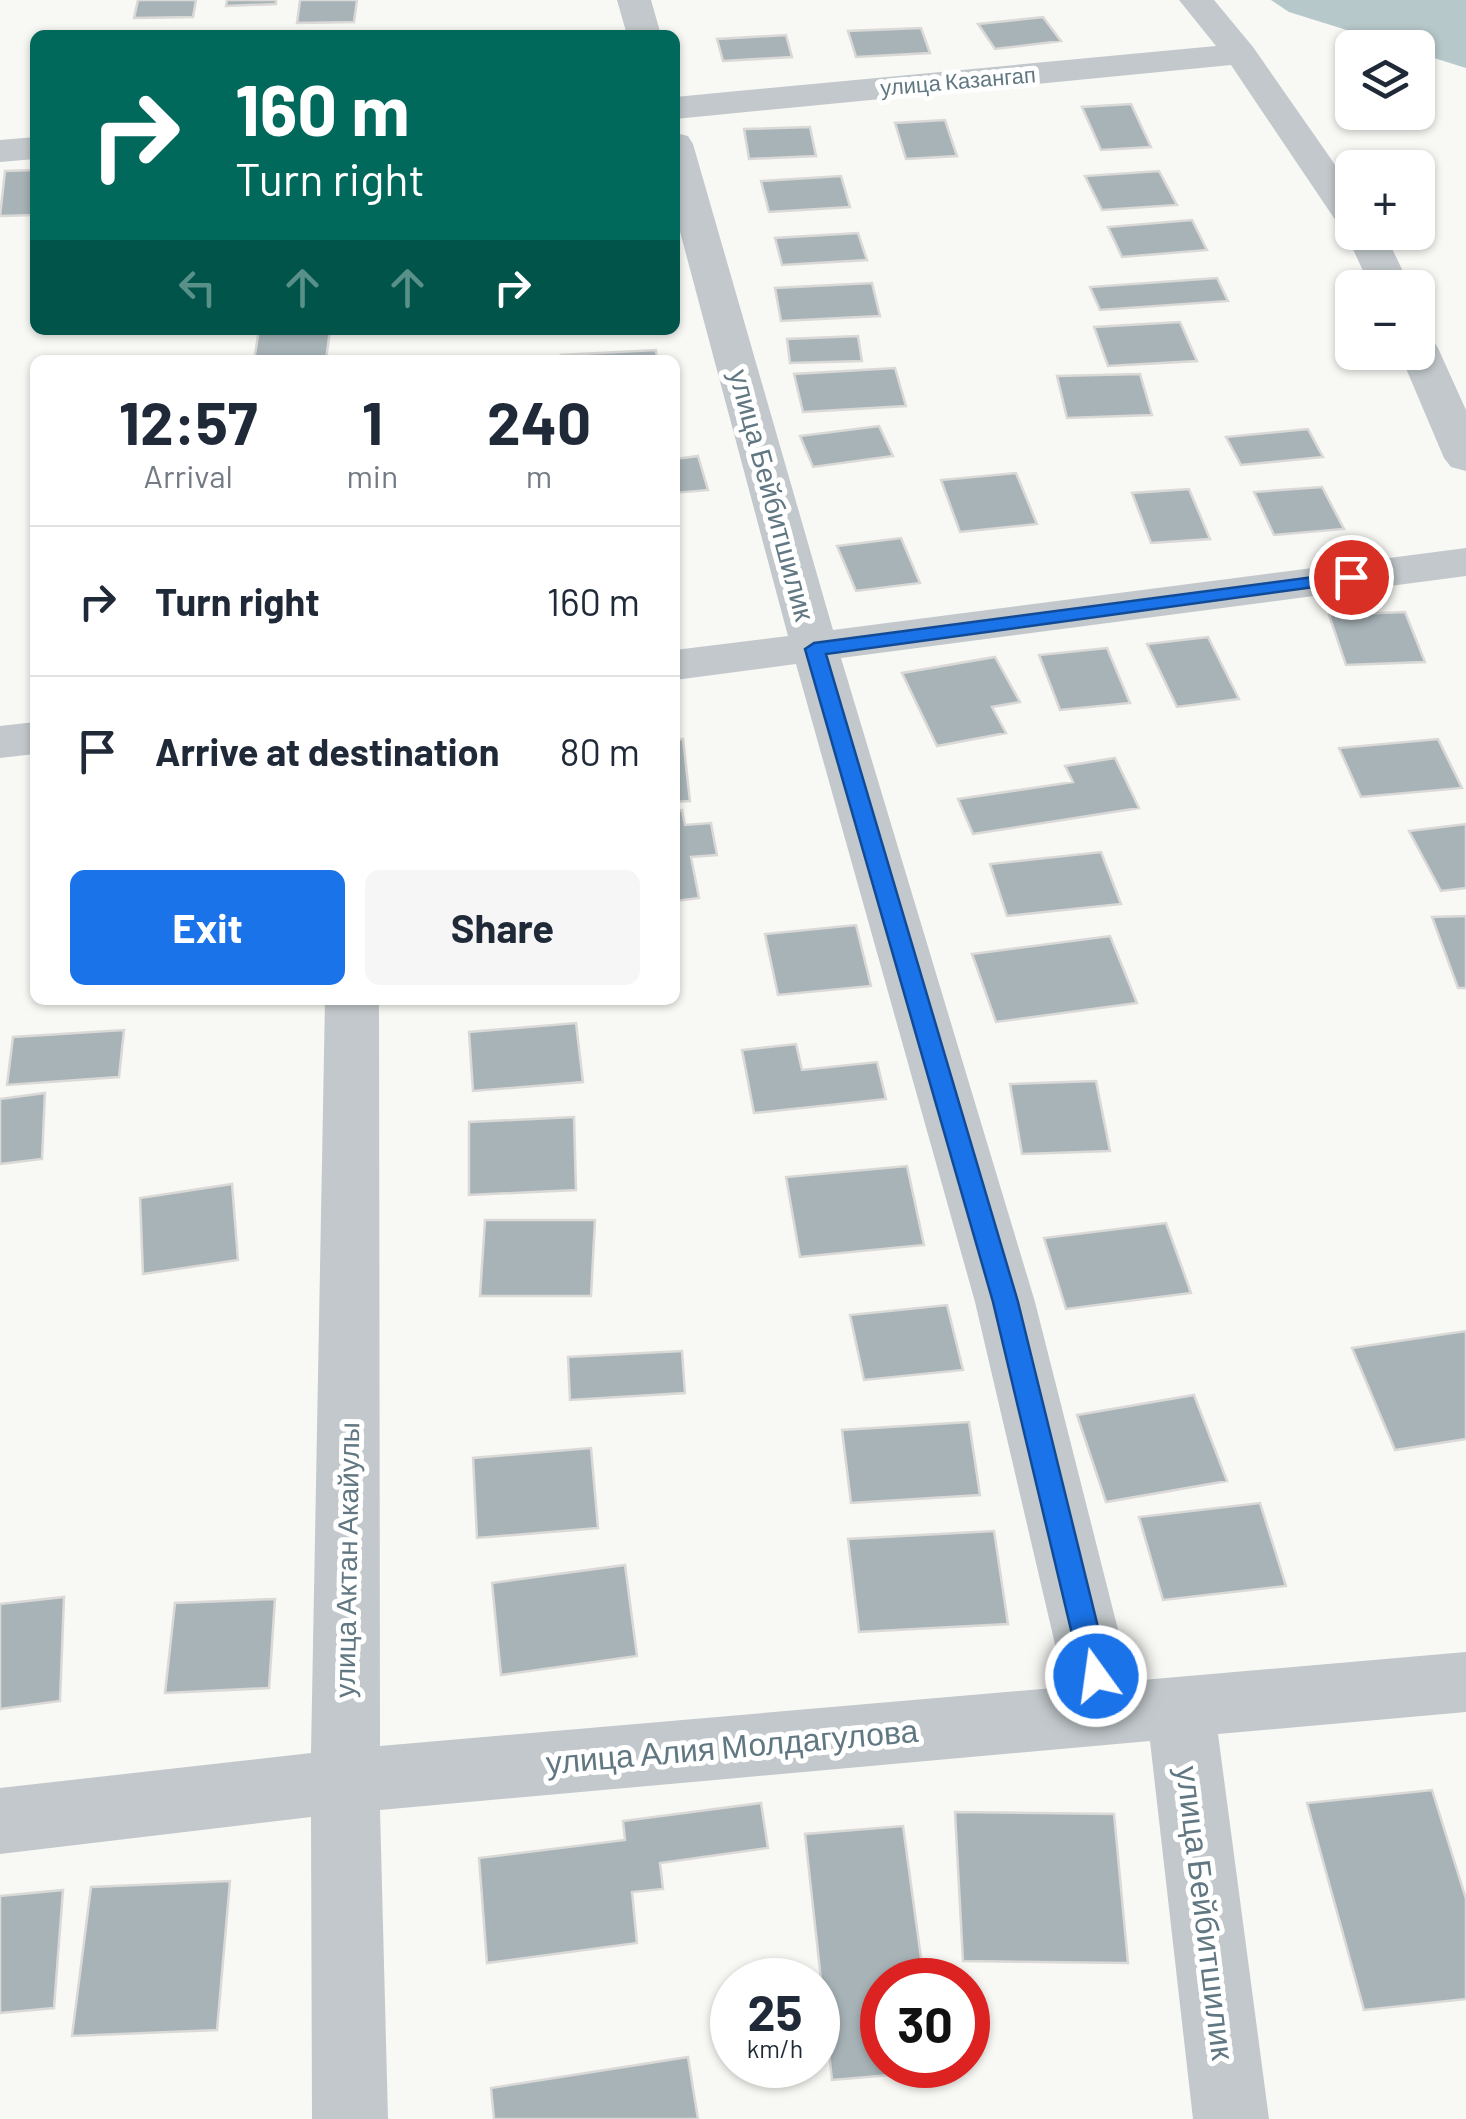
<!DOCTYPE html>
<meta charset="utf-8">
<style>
:root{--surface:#fff;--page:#f6f6f7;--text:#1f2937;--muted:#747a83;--line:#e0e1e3;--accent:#1a73e8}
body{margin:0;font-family:Barlow,sans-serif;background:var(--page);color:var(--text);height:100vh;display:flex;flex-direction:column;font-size:38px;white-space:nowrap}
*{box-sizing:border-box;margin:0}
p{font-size:32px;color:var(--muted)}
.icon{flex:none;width:55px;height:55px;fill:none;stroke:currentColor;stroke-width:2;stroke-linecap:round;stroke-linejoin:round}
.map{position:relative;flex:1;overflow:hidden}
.drawer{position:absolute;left:30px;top:355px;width:650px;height:650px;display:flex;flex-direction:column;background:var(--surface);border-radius:15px;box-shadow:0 2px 8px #0004}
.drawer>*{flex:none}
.guide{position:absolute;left:30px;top:30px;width:650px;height:305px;border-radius:15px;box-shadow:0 2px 8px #0004;background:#00695c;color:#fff;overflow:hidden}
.controls{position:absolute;left:1335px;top:30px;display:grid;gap:20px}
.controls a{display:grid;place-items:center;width:100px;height:100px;border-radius:15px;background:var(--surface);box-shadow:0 2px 8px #0004;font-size:50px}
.speed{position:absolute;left:710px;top:1958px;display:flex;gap:20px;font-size:50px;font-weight:700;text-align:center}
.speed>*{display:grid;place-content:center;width:130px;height:130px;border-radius:50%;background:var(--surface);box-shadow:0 2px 8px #0004;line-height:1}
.speed small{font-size:25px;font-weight:400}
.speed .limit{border:15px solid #d22;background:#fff;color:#111}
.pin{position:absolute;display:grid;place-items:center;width:85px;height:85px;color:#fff;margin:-42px;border:5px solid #fff;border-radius:50%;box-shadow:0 2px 10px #0007}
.me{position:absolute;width:110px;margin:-55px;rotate:346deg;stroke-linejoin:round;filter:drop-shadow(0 0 8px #0008)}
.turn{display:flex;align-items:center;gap:35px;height:210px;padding:0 40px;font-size:45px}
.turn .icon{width:130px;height:130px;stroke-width:2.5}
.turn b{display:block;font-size:70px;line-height:85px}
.lanes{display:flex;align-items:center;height:95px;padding:0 40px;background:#0003;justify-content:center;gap:50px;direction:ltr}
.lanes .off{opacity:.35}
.eta{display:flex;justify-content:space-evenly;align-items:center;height:170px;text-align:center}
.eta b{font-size:60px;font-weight:700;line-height:70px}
.primary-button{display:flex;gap:20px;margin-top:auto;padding:20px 40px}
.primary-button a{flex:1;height:115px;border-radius:15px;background:var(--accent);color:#fff;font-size:40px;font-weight:700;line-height:115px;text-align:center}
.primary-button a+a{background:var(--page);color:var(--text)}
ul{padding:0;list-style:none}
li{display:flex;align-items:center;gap:30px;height:150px;padding:0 40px;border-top:2px solid var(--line)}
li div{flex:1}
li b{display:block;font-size:38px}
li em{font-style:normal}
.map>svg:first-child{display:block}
.water{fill:#b7c8ca}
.building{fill:#a7b3b7;stroke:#dad9d7;stroke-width:2.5}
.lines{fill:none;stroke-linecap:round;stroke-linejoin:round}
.minor{fill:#c2c8cb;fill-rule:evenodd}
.route{fill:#1a73e8;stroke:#114b97;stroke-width:2.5}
.labels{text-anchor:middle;stroke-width:10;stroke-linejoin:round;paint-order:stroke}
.far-street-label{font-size:22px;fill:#617882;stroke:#fff}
.street-label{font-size:28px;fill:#617882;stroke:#fff}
.near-street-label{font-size:32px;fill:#617882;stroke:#fff}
</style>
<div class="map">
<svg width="1466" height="2119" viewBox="0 0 1466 2119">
<rect width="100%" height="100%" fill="#f8f8f5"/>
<path class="water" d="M1271,0H1466V68L1418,53V48L1401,47L1289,12Z"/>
<path class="building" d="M138,0H196L193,17L134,18Z
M227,0H276V4L226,6Z
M300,0H357L354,22L297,23Z
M1043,17L1061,41L995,49L978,24Z
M921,28L930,53L856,57L848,31Z
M786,35L792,57L723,61L717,39Z
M1131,104L1151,147L1101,150L1082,107Z
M945,120L957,156L906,159L895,123Z
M810,127L816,156L749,159L744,129Z
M35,170V215L0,216L5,171Z
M1159,171L1177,205L1102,210L1085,176Z
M841,176L850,207L769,212L761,181Z
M1192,220L1207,250L1122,257L1108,227Z
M858,233L867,260L782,265L775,238Z
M1217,278L1228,301L1100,310L1090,287Z
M872,283L880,316L781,321L775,288Z
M1180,322L1197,361L1108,366L1094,327Z
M259,330H330L326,360H254Z
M858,336L862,361L790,363L787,339Z
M656,350L657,360H562L561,355Z
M895,368L906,406L803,412L794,374Z
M1140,374L1152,415L1067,418L1057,376Z
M879,426L893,456L813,467L800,436Z
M1308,429L1323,457L1241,465L1226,437Z
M698,456L708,490L675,493V459Z
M1016,473L1037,524L960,532L941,480Z
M1322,487L1344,529L1274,535L1254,492Z
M1189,489L1210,539L1151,543L1132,493Z
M901,538L920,583L856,591L837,546Z
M1405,612L1425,662L1346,665L1329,615Z
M1208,637L1239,699L1177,707L1147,644Z
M1107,648L1130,703L1060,710L1039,655Z
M995,657L1020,702L992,707L1006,733L937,746L902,673Z
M683,739L690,801L675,802V740Z
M1438,739L1462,788L1361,797L1339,748Z
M1115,758L1139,808L973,834L958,799L1073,782L1065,766Z
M682,810L685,825L711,823L717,855L691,857L699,898L675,901V811Z
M1466,824V888L1441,891L1409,831Z
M1101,852L1121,904L1007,916L990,864Z
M1466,916V988H1458L1432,917Z
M856,925L871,986L778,995L765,934Z
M1110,936L1137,1003L996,1022L972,954Z
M576,1023L583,1082L473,1091L469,1032Z
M124,1030L119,1077L7,1085L13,1037Z
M796,1044L802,1070L877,1062L886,1099L754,1113L742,1050Z
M1096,1081L1110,1151L1022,1154L1010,1084Z
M45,1093L42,1159L0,1164V1099Z
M574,1117L576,1190L469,1195V1122Z
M907,1166L924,1245L800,1257L786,1177Z
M232,1184L238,1260L143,1274L140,1198Z
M485,1220H595L591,1296H480Z
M1166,1223L1191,1293L1066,1309L1044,1238Z
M947,1305L963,1370L864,1380L850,1315Z
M1466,1331V1439L1395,1450L1352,1348Z
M682,1351L685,1393L570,1400L568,1357Z
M1194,1395L1227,1481L1106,1502L1077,1415Z
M969,1422L980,1495L851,1503L842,1430Z
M591,1448L598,1528L477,1538L473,1458Z
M1260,1503L1286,1586L1163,1600L1139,1517Z
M994,1531L1008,1624L859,1632L848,1539Z
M625,1565L637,1656L501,1675L492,1583Z
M64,1597L60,1701L0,1709V1604Z
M275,1599L269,1688L165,1693L175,1603Z
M1432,1790L1466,1899V1999L1364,2010L1307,1803Z
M761,1803L768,1848L660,1863L663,1889L632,1892L637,1943L487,1963L479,1858L625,1840L623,1821Z
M955,1812L1114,1814L1128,1963L963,1961Z
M903,1826L924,1980H882V2065H936L937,2071L832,2080L805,1834Z
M230,1881L217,2030L72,2036L91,1887Z
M63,1890L54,2008L0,2013V1896Z
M688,2057L698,2119H494L491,2088Z"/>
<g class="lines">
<path class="minor" d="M617,0H651L661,35H627Z
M1179,0H1214L1253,47L1352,189V232H1384L1411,288H1371L1345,232L1348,227L1338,224L1231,65L675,119V97L1216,46Z
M675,133L688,136L693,144L833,630L1466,548V576L841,658L1035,1302L1131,1681L1466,1652V1712L1218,1734L1269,2119H1193L1150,1741L380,1810L388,2119H312L311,1817L0,1854V1788L311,1753L325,1000H379L380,1746L1065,1687L975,1302L796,664L675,680V650L788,636L675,213Z
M35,137V159L0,162V140Z
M1418,336L1432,339L1438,348L1466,410V471L1451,467L1444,458L1399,352H1418Z
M35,722V754L0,758V726Z"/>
</g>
<path class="route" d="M1351,572L1360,577L1358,581L826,654L1018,1302L1110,1676L1106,1685L1096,1688L1086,1685L1082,1676L993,1302L805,649L814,643Z"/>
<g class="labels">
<g class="far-street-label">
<text transform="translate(958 81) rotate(-5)" y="8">улица Казангап</text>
</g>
<g class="street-label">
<text transform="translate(772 495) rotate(75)" y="10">улица Бейбитшилик</text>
<text transform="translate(347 1560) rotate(-89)" y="10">улица Актан Акайулы</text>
</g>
<g class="near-street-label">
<text transform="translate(732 1747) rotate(-5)" y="11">улица Алия Молдагулова</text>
<text transform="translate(1205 1913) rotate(83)" y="11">улица Бейбитшилик</text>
</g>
</g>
</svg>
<div class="controls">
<a><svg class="icon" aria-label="layers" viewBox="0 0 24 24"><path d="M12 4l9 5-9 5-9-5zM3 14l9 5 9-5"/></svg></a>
<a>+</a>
<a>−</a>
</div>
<div class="speed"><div>25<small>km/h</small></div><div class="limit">30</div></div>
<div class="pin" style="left:1351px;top:577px;background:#d93025"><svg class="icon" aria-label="arrive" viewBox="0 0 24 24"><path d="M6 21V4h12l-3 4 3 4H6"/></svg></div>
<svg class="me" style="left:1096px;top:1676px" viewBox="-20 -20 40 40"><circle r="17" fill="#1a73e8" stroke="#fff" stroke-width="3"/><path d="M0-11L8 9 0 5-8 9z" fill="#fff"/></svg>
<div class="guide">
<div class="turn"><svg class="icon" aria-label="right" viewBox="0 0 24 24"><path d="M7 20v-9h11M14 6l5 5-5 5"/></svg><div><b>160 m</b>Turn right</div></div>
<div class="lanes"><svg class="icon off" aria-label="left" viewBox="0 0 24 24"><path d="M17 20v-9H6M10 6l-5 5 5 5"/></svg><svg class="icon off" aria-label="ahead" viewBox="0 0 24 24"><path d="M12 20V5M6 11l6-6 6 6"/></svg><svg class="icon off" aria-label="ahead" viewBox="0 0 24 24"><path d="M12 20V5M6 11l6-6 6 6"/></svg><svg class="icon" aria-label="right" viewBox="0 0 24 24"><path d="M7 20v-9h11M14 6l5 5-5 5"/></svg></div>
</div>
<section class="drawer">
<div class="eta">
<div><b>12:57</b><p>Arrival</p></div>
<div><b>1</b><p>min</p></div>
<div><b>240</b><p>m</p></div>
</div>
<ul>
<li><svg class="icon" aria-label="right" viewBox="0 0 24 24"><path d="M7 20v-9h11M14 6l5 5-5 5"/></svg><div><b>Turn right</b></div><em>160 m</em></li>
<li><svg class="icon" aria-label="arrive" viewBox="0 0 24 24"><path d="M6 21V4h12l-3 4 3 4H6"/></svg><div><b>Arrive at destination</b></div><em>80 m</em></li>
</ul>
<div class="primary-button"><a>Exit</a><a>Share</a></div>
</section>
</div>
